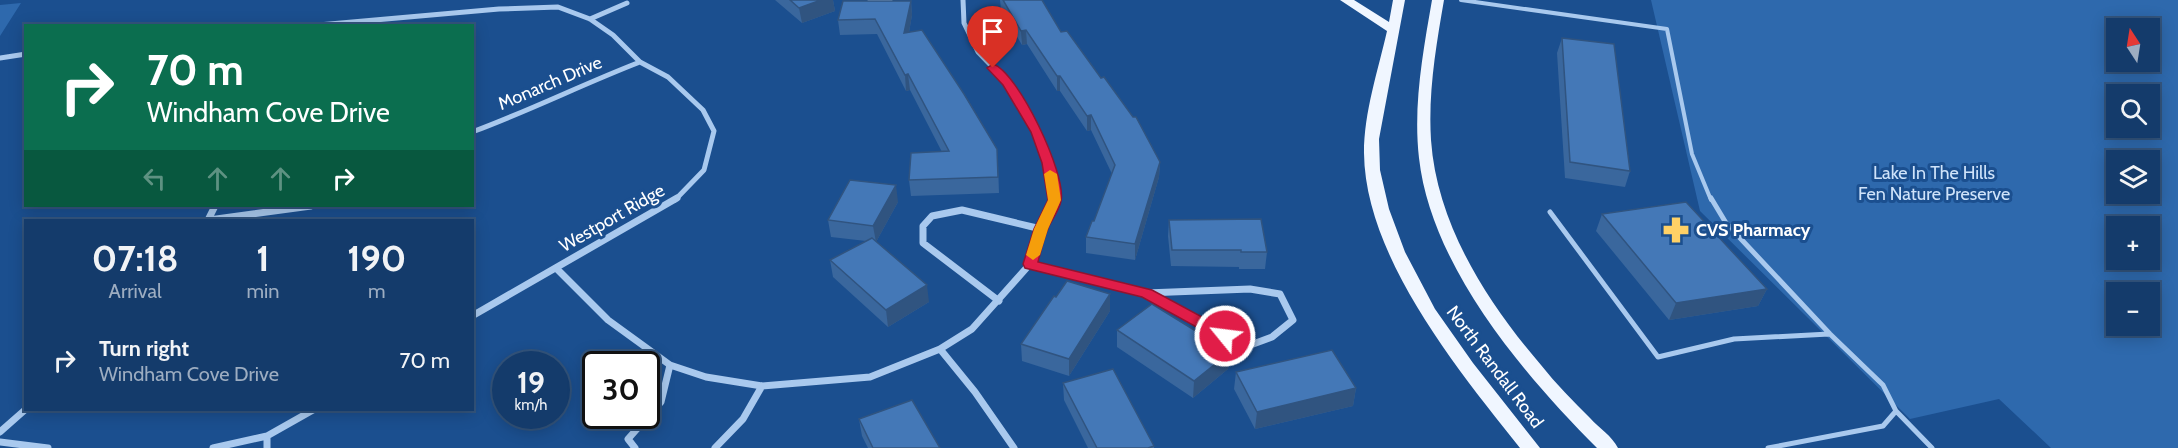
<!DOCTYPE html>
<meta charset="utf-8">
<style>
:root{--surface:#143b6b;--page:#1d4271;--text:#f1f3f6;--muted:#9dadc1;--line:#33557e}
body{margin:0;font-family:Cabin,sans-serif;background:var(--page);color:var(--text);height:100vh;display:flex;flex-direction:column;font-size:22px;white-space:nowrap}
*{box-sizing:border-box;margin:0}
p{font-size:20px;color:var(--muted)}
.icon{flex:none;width:33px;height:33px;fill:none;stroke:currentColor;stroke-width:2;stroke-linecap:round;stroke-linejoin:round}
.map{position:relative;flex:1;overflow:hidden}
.sheet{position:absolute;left:24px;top:219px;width:450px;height:192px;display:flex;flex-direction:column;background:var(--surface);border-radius:0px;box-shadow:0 3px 15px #0003,0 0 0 2px var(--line)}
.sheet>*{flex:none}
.guide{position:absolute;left:24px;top:24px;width:450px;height:183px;border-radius:0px;box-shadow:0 3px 15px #0003,0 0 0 2px var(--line);background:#0b6e4f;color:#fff;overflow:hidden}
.needle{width:39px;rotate:348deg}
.fabs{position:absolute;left:2106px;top:18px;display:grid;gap:12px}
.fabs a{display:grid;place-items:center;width:54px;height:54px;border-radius:0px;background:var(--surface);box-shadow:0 3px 15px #0003,0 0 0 2px var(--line);font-size:30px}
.speed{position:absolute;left:492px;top:351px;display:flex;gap:12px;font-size:30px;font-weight:700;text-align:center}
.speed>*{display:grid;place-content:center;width:78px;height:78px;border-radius:50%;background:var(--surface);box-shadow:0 3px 15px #0003,0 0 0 2px var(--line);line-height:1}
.speed small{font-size:15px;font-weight:400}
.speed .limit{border:3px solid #111;border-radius:9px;background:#fff;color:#111}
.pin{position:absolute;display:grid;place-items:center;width:51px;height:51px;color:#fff;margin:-62px -26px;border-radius:50% 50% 50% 0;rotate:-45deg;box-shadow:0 0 6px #0007}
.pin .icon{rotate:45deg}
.me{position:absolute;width:66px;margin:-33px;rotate:299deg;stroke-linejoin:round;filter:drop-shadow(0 0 4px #0008)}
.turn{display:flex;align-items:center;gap:21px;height:126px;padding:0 24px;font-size:27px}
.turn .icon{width:78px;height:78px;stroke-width:2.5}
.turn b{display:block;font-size:42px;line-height:51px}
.lanes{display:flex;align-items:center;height:57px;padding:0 24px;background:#0003;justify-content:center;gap:30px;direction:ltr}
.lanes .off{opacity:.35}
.eta{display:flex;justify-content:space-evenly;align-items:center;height:102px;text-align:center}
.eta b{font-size:36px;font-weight:800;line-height:42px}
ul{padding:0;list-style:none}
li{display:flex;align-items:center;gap:18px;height:78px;padding:0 24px}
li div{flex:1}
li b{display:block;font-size:22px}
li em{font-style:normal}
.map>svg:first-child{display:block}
.green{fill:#2e69ad;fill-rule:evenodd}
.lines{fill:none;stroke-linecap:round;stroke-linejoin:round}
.lane-far1{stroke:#a9c9ee;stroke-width:4}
.lane{stroke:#a9c9ee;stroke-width:5}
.street-far1{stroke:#a9c9ee;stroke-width:5}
.street{stroke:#a9c9ee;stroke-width:7}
.primary{fill:#f0f6ff;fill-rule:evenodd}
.wall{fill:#3a679d}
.shaded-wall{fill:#305480}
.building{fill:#4478b7;stroke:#305480;stroke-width:1.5}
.route{fill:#e11d48;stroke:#92132f;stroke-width:1.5}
.slow{fill:#f59e0b}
.labels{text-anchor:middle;stroke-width:6;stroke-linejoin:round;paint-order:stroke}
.street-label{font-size:18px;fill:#fff;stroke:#1b4f8f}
.park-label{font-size:18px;fill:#cfe3fa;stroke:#1b4f8f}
.poi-label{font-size:18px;font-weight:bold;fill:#fff;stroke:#1b4f8f;text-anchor:start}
</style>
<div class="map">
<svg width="2178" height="448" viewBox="0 0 2178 448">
<rect width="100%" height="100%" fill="#1b4f8f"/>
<path class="green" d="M1651,0H2178V448H2051L1999,399L1910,419L1700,211ZM2116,28H2150V62H2116ZM2116,94H2150V128H2116ZM2116,160H2150V194H2116ZM2116,226H2150V260H2116ZM2116,292H2150V326H2116Z
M21,3L0,36V5Z"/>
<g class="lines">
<path class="lane-far1" d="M1461,0L1667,29L1692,154L1711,200"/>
<path class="lane" d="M1711,198L1726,223L1830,334L1883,385L1896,411L1883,426L1768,448
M1550,212L1658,357L1734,339L1829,334
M1896,411L1932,448"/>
<path class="street-far1" d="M870,0H890
M963,0L964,23L978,52L1008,83L1037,132L1049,163L1055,200
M590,19L627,3
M307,26L499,9L558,7L590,19L613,35L640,62L668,77L703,110L714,131L704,170L675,200
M0,58L26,54
M472,132C529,111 583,84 640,62"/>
<path class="street" d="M208,220L215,206
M209,220L311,206
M1030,264L1146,293
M556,268L608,320L670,365L706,377L762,386L870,377L940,349L972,329L1030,264L1041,229L1055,198
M1250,289L1280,294L1293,320L1272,337L1245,347L1146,293Z
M999,301L923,243V226L932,216L962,210L1041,229
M472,316L677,198
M940,349L975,392L1014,448
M0,432L26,409
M267,436V448
M0,442L48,448
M213,448L267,436L313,410
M635,448L628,439L661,402L670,365
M715,448L743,419L762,386"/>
<path class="primary" d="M1340,0H1354L1389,22L1393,0H1405L1379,139L1380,170L1389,209L1405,252L1435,309L1473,363L1540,448H1520C1458,370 1365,257 1364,153C1364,112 1378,71 1387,31Z
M1432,0H1444C1436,46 1428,93 1431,140C1437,225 1487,302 1541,365C1556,384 1573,401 1590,418C1599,428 1612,436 1618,448H1597C1523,374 1431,266 1419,158C1413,105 1423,52 1432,0Z"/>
</g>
<path class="wall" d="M775,0H833L835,11L802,23Z
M1000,0H1042L1061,32L1160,162L1159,177L1135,260L1086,253V237L1094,221L1112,174L1091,130L1087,131L1060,91H1057L1027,44L1022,45L1001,10Z
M911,1L912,15L909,32L998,165L999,193L911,196L909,180L942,152L910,90L906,91L877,34L840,35L838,20Z
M1562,38L1630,171L1625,187L1565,178L1557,53Z
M898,202L876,242L929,302L888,327L833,277L830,260L866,241L831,237L828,220Z
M1602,214L1767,289L1758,306L1669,320L1596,231Z
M1169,220L1267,252L1265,269H1239V267L1171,266L1168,236Z
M1110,294V311L1069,376L1022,361L1021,344L1056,297Z
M1117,330L1230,352L1228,369L1193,398L1117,347Z
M1236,372L1356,388L1353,406L1255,429L1234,389Z
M1063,383L1154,446V448H1088L1064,400Z
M859,419L940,448H868L862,436Z"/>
<path class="shaded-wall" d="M821,0H833L835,11L802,23L799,8Z
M911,1L912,15L906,49L904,33Z
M1026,30L1027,44L1022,45L1021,31Z
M908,74L910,90L906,91L905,75Z
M1057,76H1060V91H1057Z
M1091,115V130L1087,131V116Z
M1160,162L1159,177L1135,260V244Z
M896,185L898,202L876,242L873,226Z
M927,285L929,302L888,327L886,310Z
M1767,289L1758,306L1669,320L1676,303Z
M1110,294V311L1069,376V359Z
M1230,352L1228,369L1193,398L1194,381Z
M1356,388L1353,406L1255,429L1257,412Z"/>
<path class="building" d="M790,0H821L799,8Z
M1003,0H1042L1061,32L1067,31L1101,78L1104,77L1133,117H1136L1160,162L1135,244L1086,237L1092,221H1094L1115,165L1091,115L1087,116L1060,76H1057L1026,30L1021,31Z
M843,1H911L904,33L922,30L964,94L997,149L998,177L909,180L911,153L949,151L908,74L905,75L875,19L838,20Z
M1562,38L1614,44L1630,171L1570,162Z
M850,180L896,185L873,226L828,220Z
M1686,202L1767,289L1676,303L1602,214Z
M1261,219L1267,252H1241V250H1172L1169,220Z
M872,238L927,285L886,310L830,260Z
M1067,281L1110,294L1069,359L1021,344L1054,296L1056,297Z
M1152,304L1230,352L1194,381L1117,330Z
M1332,350L1356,388L1257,412L1236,372Z
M1113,369L1154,446L1148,448H1097L1063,383Z
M912,400L940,448H873L859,419Z"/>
<path class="route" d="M993,64C1018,72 1067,175 1061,201C1059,210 1053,218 1049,226C1044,237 1041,250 1038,262L1152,290L1230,332L1233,336L1230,340H1220L1142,297L1025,268L1023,264L1034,229L1048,200L1042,163L1031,132L1003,85L987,68Z"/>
<path class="slow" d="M1050,170L1057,174L1061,200L1048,229L1040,255L1033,260L1026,255L1034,229L1048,200L1044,174Z"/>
<defs>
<g id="pharmacy-bare" transform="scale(2.07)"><path d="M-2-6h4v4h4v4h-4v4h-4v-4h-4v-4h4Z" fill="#ffd166" stroke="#1b4f8f" stroke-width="2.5" paint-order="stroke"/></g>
</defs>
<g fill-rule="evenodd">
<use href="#pharmacy-bare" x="1676" y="230"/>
</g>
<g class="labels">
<g class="street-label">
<text transform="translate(550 83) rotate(-23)" y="6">Monarch Drive</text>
<text transform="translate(612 218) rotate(-30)" y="6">Westport Ridge</text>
<text transform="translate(1495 367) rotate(53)" y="6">North Randall Road</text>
</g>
<g class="park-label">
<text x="1934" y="179">Lake In The Hills<tspan x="1934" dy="21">Fen Nature Preserve</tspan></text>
</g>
<g class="poi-label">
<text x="1696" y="236">CVS Pharmacy</text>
</g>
</g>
</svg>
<div class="fabs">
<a><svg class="needle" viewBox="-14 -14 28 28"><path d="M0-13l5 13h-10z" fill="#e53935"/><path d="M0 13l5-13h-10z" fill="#9dadc1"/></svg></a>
<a><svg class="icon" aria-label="search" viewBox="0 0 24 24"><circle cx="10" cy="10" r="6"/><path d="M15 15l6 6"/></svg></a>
<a><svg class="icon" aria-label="layers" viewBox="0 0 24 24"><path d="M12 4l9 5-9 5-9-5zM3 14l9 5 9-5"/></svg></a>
<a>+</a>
<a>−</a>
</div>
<div class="speed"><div>19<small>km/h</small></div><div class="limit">30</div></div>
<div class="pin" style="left:993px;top:68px;background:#d93025"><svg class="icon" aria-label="arrive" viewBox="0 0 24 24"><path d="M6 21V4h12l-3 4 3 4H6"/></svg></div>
<svg class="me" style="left:1225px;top:336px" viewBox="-20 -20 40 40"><circle r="17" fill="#e11d48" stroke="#fff" stroke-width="3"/><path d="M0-11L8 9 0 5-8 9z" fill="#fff"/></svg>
<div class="guide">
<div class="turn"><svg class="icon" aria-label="right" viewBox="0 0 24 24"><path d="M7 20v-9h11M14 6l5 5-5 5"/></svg><div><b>70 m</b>Windham Cove Drive</div></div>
<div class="lanes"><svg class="icon off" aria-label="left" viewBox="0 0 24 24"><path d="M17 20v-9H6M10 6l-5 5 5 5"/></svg><svg class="icon off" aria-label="ahead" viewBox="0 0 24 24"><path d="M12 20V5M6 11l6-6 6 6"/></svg><svg class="icon off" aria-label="ahead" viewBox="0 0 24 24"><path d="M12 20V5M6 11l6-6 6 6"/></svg><svg class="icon" aria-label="right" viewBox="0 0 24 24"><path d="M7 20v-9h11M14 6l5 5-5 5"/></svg></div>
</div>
<section class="sheet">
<div class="eta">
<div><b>07:18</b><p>Arrival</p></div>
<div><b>1</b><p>min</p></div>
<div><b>190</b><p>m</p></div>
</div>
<ul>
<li><svg class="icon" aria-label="right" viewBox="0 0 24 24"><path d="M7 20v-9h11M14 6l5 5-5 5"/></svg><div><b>Turn right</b><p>Windham Cove Drive</p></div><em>70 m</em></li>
</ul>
</section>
</div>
